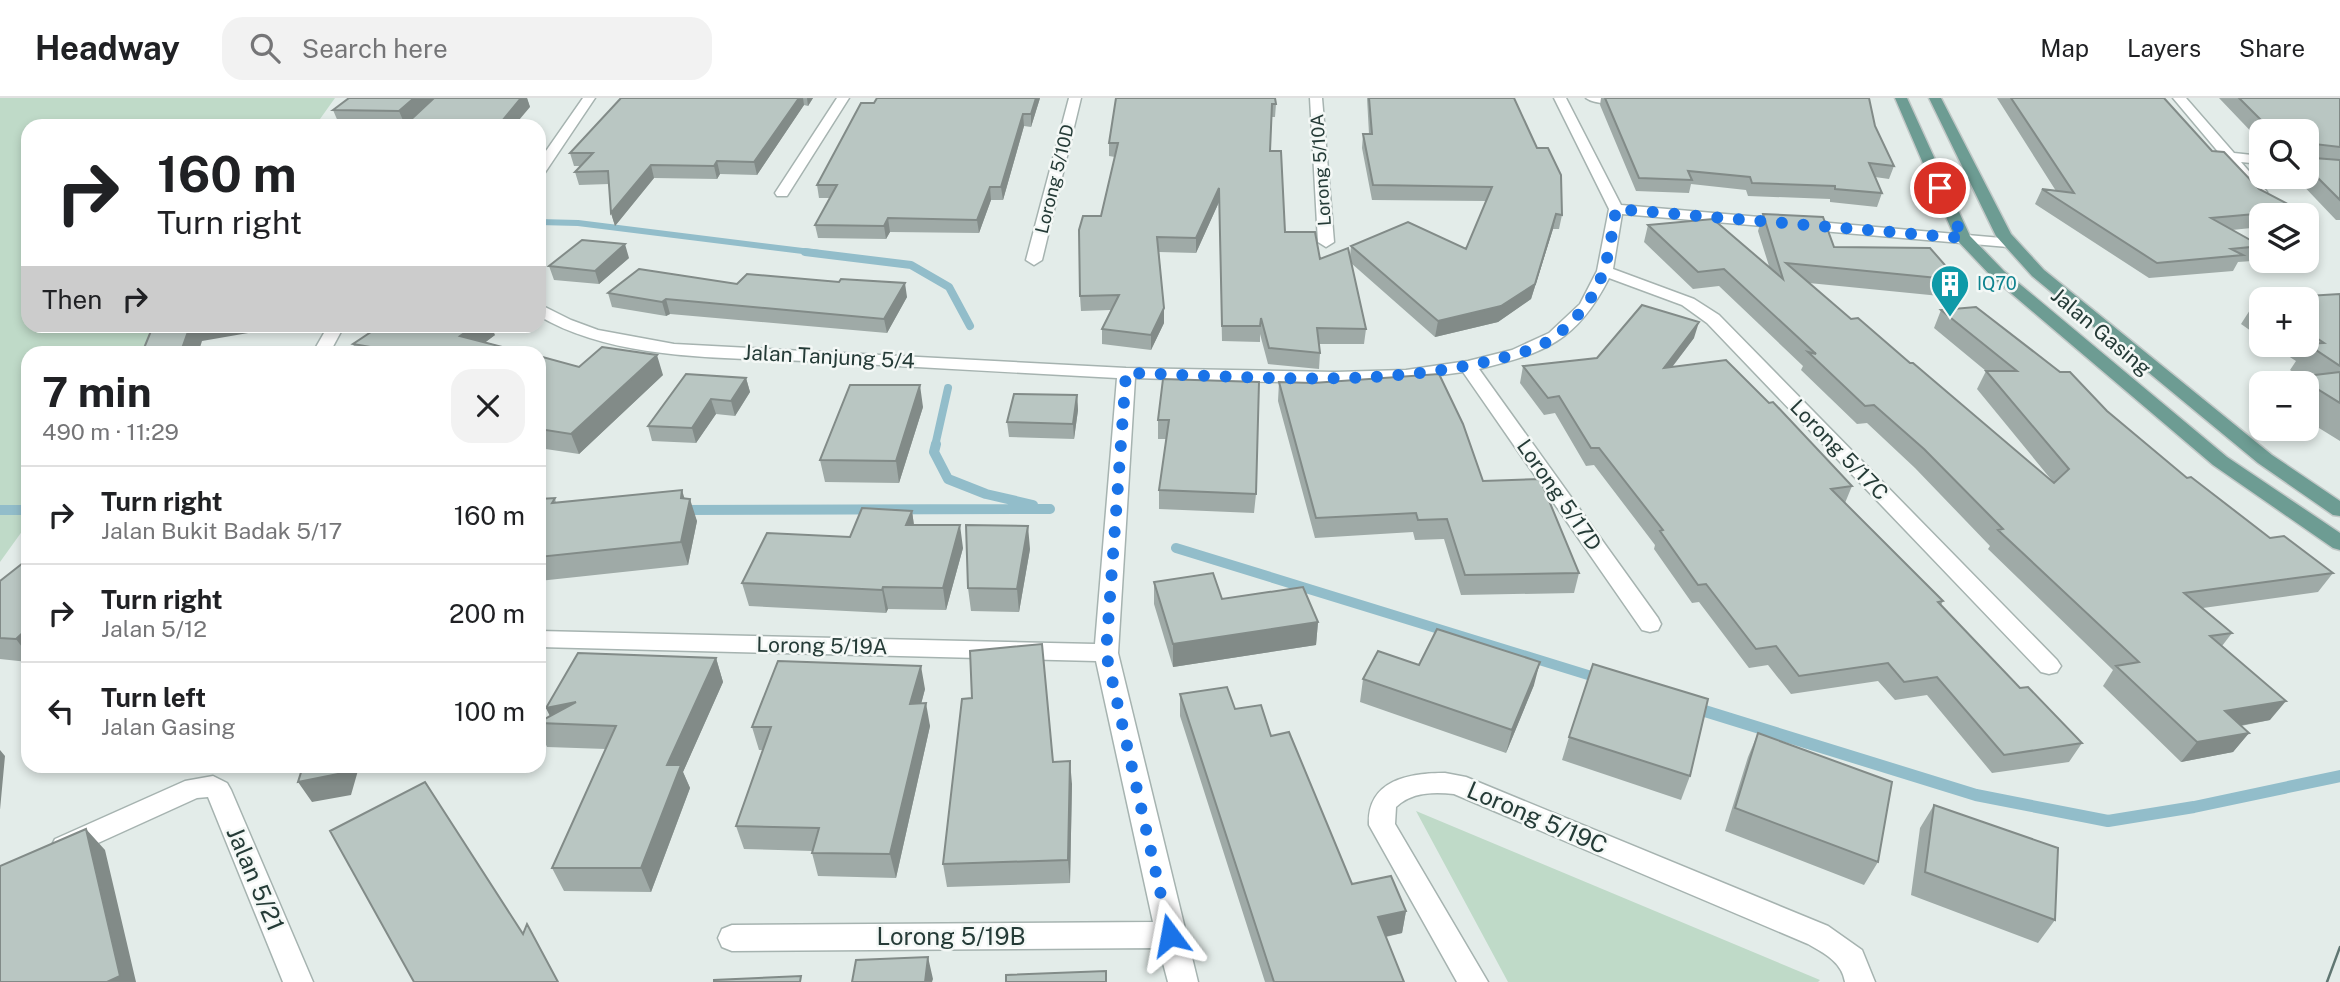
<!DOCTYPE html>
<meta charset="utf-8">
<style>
:root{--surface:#fff;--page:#f2f2f2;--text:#202124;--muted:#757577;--line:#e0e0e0}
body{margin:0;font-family:"Public Sans",sans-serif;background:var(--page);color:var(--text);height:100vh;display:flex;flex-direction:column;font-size:26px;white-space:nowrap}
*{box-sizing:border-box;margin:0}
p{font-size:23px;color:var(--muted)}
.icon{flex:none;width:38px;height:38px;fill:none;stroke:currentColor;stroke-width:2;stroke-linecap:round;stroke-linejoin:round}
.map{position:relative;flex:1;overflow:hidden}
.details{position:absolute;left:21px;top:248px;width:525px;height:427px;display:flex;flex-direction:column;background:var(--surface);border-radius:21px;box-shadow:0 4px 10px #0003}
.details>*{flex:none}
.banner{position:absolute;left:21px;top:21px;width:525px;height:214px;border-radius:21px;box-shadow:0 4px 10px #0003;background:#fff;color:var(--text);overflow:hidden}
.fabs{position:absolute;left:2249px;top:21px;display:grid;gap:14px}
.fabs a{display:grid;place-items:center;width:70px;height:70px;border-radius:14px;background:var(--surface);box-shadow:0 4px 10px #0003;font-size:35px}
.pin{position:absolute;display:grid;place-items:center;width:60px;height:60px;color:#fff;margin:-30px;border:4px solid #fff;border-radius:50%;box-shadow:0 2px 7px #0007}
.me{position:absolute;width:77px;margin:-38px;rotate:347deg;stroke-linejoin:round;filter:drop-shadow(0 0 5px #0008)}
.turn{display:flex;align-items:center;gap:24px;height:147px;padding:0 21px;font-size:32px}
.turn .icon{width:91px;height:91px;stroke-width:2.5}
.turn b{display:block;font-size:49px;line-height:60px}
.then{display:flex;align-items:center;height:66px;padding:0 21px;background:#0003;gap:14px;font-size:26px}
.round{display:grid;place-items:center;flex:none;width:74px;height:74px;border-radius:21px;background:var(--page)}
.headline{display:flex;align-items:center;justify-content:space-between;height:119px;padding:0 21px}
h1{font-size:42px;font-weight:700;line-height:52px}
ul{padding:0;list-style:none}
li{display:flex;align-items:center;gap:21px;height:98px;padding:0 21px;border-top:2px solid var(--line)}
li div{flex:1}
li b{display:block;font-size:26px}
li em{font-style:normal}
header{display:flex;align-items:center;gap:42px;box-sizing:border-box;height:98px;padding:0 35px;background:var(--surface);border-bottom:2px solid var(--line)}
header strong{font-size:33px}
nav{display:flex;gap:38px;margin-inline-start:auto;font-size:24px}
.search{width:490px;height:63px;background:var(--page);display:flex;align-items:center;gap:18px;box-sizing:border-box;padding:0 24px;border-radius:21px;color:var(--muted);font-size:26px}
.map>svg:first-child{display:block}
.green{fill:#bfdac8}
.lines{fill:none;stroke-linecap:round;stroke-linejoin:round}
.stream-far3{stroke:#92bdca;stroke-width:6}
.stream-far2{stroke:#92bdca;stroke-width:8}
.stream-far1{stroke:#92bdca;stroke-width:10}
.stream{stroke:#92bdca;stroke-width:12}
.minor-casing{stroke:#a6b3b0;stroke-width:3}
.primary-casing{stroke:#c2c8c7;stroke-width:3}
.minor{fill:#fff;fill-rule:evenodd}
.primary{fill:#6d9c93;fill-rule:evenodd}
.tram{stroke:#607672;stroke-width:2.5}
.wall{fill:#9faaa7}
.shaded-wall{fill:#828b88}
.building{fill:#b9c6c2;stroke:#828b88;stroke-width:2}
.route{stroke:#1a73e8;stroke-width:12;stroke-dasharray:0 21.6}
.labels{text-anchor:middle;stroke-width:5;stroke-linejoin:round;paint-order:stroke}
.far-street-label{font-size:18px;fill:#253b37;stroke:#f4f8f6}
.far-culture-label{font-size:18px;fill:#0d838f;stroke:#f4f8f6;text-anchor:start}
.street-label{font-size:21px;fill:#253b37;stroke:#f4f8f6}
.near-street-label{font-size:24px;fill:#253b37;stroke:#f4f8f6}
</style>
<header>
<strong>Headway</strong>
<div class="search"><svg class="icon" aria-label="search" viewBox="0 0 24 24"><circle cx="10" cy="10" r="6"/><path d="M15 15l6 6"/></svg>Search here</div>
<nav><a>Map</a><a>Layers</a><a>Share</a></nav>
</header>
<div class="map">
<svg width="2340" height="884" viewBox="0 0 2340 884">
<rect width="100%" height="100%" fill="#e3ece9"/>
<path class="green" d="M0,0H335L315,28H28V228H171L151,255L28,256V425L0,464Z
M1416,713L1820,882L1818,884H1508Z"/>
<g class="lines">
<path class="stream-far3" d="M539,124L578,125L819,155"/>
<path class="stream-far2" d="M805,154L911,167L949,189L970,228
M935,348L948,290"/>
<path class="stream-far1" d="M936,346L934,354L948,381L986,396L1033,407
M0,412H28
M683,412L1050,411
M1176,450L1601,581"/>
<path class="stream" d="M1695,610L1976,697L2108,723L2194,709L2340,678"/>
<g class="minor-casing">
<path id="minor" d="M583,0H595L544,76L539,77V63Z
M837,0H849L787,98H777L775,95Z
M1069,0H1081L1042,162L1034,167L1026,162Z
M1310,0H1322L1334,144L1326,149L1318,144Z
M1554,0H1566L1621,107L2013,141L2016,144L2013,147L2008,149L1622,116L1613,171L1694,201L1719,217L2057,562L2061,568L2057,574L2049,576L2041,574L1707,225L1682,207L1609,180C1577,243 1545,255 1479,271L1658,520L1661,526L1658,532L1650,534L1642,532L1463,274C1354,290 1244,283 1135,280L1118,555L1198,884H1168L1159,850L732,853L722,849L718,840L722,831L732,827L1153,824L1096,563L539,549V533L1095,546L1117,280C1019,275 922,269 825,264C734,259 619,265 539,218V206L571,222L598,232L674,246L1126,270L1335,274L1406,272L1468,263L1512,252L1549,235L1580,206L1597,173L1609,111Z
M1586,0H1635L1636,1C1627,8 1595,7 1586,0Z
M2173,0H2186L2234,55L2261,58V66L2241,64L2267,94V100H2257Z
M328,228H344L329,256H312Z
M1445,675L1466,679L1828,828L1862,852L1875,884H1845C1842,864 1824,855 1808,846L1454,696C1433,694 1412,694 1396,709L1395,726L1488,884H1457L1369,727C1367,682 1409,675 1445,675Z
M213,678L227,685L231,692L313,884H283L208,699L197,700L65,760L55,757L51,749L55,741L185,683Z"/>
</g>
<g class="primary-casing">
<path id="primary" d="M1895,0H1907L1970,138L2004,173L2227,359L2340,435V452L2333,450L2213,367L1992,179L1955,140Z
M1929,0H1941L2011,136L2044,172L2272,357L2340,403V418L2333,417L2258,365L2032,178L1996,138Z"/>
</g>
<use href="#minor" class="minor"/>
<use href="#primary" class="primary"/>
<path class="tram" d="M2327,884L2340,849"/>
</g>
<path class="wall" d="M349,0H527L530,9L433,1L405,27L339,26L333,12Z
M621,0H813L808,8L804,7L757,77L720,76L717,81L654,80L615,128L611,115L609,86L579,87L575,74L581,68H574L570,55Z
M1040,0L1031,29L1024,28L1003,102H991L979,135L890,134L886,141L818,140L815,127L830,100H819L817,87Z
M1116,0L1276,6L1275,19H1272L1270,53L1285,134L1320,161L1350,159L1351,148L1466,151L1486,103L1372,102L1362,50L1363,36H1369L1367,0H1514L1562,117L1559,131H1553L1531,201L1498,224L1435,239L1351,165L1366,231L1364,246H1319L1320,255L1319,271L1268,266L1260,236V244L1222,243L1219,104L1196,155L1159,154L1164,210V225L1151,252L1102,246V231L1111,212L1081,213L1080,198L1101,118L1115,59L1109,58V45Z
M1601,0H1869L1875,28L1894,68L1889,81L1875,79L1882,95L1877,109L1830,104V101L1748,98L1746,92L1691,86L1689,95L1636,93L1600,7Z
M1997,0H2164L2212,53L2259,91L2299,112L2296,117H2261V129L2232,132L2261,148L2252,163L2238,164L2233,173L2149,180L2035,106L2042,91L2056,93Z
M2219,0H2340V122H2336L2295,79H2306V33H2261V44Z
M1763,116L1834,149L1958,182L1950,199L1809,185L1851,221L1910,265L2054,385L1977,291L1986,273L1934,230L1941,212L2107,313L2187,380L2270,440L2333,475L2318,494L2203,510L2232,535L2222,548L2270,622L2241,628L2249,635L2233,654L2181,664L2103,588L2113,572L1988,451L1990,448L1915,370L1867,325L1857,326L1801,272L1803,268L1719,188L1693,191L1644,144L1648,127L1769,168L1758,133Z
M629,160L599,186L554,182L549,168Z
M737,186L907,199L887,235L670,216L666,218L612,209L608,195Z
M2340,196V343L2306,322V285H2294L2298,279H2300L2290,272L2296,263L2271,247H2306V201H2261V240L2241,226L2257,201Z
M495,237L485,244L529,256H357L353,246Z
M1694,240L1673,268L1852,388L1845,405L1943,503L1941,507L2020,590L2082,645L2069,664L1992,675L1927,597L1895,602L1878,583L1791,596L1768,567L1749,570L1699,504L1692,505L1654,451L1655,447L1594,367L1586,368L1555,315L1544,317L1520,285L1523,268L1597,260Z
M539,258L579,269L663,277L579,356L539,350Z
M746,280L750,294L735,318L716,316L696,345L652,343L648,328Z
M1163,281L1256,396L1254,415L1159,411V392L1166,341H1158V322Z
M1279,284L1483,383L1579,475L1574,495L1461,497L1444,441L1415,442L1413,434L1315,440L1278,303Z
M1077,297L1078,312L1074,341L1009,339L1007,324Z
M923,309L899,385L825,384L820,362Z
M555,400L556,405L684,400L697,423L688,467L539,483V401Z
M912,413L914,427L963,450L946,512L888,511L886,515L749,508L742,485Z
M1030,451L1019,514L971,513L968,490Z
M28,461V564L0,561V483Z
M1154,484L1222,501L1318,524L1316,547L1173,569L1154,506Z
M716,560L723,584L683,674L690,690L651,794L564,793L552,770L606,651L547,649L539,632V624L550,618L546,610Z
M1419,567L1534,587L1506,655L1360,604L1363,581Z
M925,591L921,605L930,628L896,780L818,778L812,755V753L744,751L736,728L763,652H759L752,629Z
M1180,596L1235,611L1271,638L1352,786L1406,813L1402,835L1386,839L1404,884H1265L1180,618Z
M972,600L1053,664L1072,686L1070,785L947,789L943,766Z
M1758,635L1878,764L1864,787L1725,733L1748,659Z
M1569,639L1690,678L1681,702L1562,662Z
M1934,707L2055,822L2038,845L1911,797L1920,730Z"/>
<path class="shaded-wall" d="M414,0H434L405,27L399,13Z
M521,0H527L530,9L514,28H498Z
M799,0H803L804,7L757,77L754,64Z
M807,0H813L808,8Z
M1036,0H1040L1031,29V16Z
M1023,16L1024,28L1003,102L1001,89Z
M717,63L720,76L717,81L714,68Z
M651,67L654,80L615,128L611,115Z
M990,89L991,102L979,135L977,122Z
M1219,90V104L1196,155V140Z
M1556,116L1553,131L1531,201L1498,224L1435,239L1438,223Z
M888,120L890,134L886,141L884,128Z
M625,146L629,160L599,186L595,173Z
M905,185L907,199L887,235L884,221Z
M666,201L670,216L666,218L662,204Z
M1164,210V225L1151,252V237Z
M1699,224L1694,240L1659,286L1664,270Z
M190,228H259L254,234L202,243L198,256H180Z
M474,228H491L495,237L470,256L460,238Z
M168,251L171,256L142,255Z
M657,257L663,277L579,356L571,336Z
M746,280L750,294L735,318L731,303Z
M920,287L923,309L899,385L896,363Z
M1077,297L1078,312L1074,341L1073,326Z
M711,301L716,316L696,345L692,330Z
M682,392L688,412L690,401L697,423L688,467L681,444Z
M912,413L915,435L906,427Z
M960,427L963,450L946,512L943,490Z
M1028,428L1030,451L1019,514L1017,491Z
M883,489L888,511L886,515L882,492Z
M1318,524L1316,547L1173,569V546Z
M28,530V557L16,541Z
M716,560L723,584L683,674L690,690L651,794L641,770L667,667Z
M1540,564L1534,587L1506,655L1512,632Z
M921,568L925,591L915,630L910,606Z
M2286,603L2270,622L2210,633L2225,613Z
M576,604L554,626L546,610Z
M926,605L930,628L896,780L890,756Z
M2249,635L2233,654L2181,664L2197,644Z
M0,652L5,658L0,712Z
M1070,663L1072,686L1070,785L1068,762Z
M340,668H360L359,669L351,697L312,704L298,684Z
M86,731L105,752L136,884H107Z
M1406,813L1402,835L1374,841L1378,819Z
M928,859L933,881L932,884H925Z"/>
<path class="building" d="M349,0H414L399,13L333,12Z
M434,0H521L498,28H404Z
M621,0H799L754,64L717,63L714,68L651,67L611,115L608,73L575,74L593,55H570Z
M877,0H1036L1031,16H1023L1001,89H990L977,122L888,120L884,128L815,127L837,87H817L861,5H874Z
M1116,0H1275L1276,6H1272L1270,53H1281L1285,134H1315L1320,161L1348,150L1366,231L1317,230L1320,255L1269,250L1261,220L1260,228H1222L1219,90L1196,140L1157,139L1164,210L1151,237L1102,231L1119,197L1080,198L1079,132L1083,118H1101L1118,45H1109Z
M1369,0H1514L1537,50H1548L1561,77L1562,117L1556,116L1535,186L1501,208L1438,223L1351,148L1408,124L1466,151L1492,89L1373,87L1363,36H1372Z
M1605,0H1869L1875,28L1894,68L1869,65L1882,95L1835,91V88L1752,85L1750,79L1688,73L1692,82L1639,80Z
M2011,0H2164L2212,53L2224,54L2259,91L2299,112L2211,120L2261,148L2231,151L2243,157L2157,165L2042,91L2074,95Z
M2239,0H2340V49L2315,46L2312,57L2314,60L2340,62V102L2306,68V33H2272Z
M1763,116L1823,119L1834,149L1930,150L1958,182L1786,165L1851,221L1858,220L1910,265H1913L2054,385L2069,371L1986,273H2017L1941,212L1976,209L2060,274H2070L2107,313L2187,380L2191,379L2270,440L2284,438L2333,475L2184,495L2232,535L2210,538L2286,603L2225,613L2249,635L2197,644L2116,568L2139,564L1998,432L2003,431L1924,351L1874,307L1865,308L1808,254L1816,256L1724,171L1698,174L1648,127L1713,121L1783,181Z
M582,142L625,146L595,173L549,168Z
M639,171L737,186L747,176L839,184L841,181L905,185L884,221L666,201L662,204L608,195Z
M2340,196V268L2307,246L2324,245L2306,233V201H2261V204L2257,201Z
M1642,207L1699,224L1664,270L1726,262L1769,305L1773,304L1852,388L1831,391L1943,503L1938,504L2020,590L2028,589L2082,645L2004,657L1937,579L1904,584L1888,565L1799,578L1776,548L1756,551L1706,486L1698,487L1660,433L1663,432L1599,350H1591L1559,298L1548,300L1523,268L1597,260Z
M153,228H190L180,256H165L168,251L142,255Z
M380,228H474L460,238L529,256H411L353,246Z
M602,249L657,257L571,336L539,331V304L541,301H539V258L579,269Z
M2340,274V305L2298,279Z
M686,276L746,280L731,303L711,301L692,330L648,328Z
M1439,276L1463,326L1483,383L1540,381L1579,475L1465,477L1447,421L1418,422L1416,415L1316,420L1279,284L1313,285Z
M1163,281L1259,284L1256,396L1159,392L1169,322H1158Z
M850,287H920L896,363L820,362Z
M1014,296L1077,297L1073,326L1007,324Z
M682,392L681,400L690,401L681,444L539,459V401L555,400L552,405Z
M862,410L912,413L906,427H960L943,490L883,489L882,492L742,485L767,435L850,439Z
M966,427L1028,428L1017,491L968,490Z
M28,461V530L16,541L0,540V483Z
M1213,475L1222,501L1303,489L1318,524L1173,546L1154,484Z
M1437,531L1540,564L1512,632L1363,581L1378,553L1419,567Z
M1042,546L1053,664L1070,663L1068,762L943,766L962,601L972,600L970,553Z
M578,555L716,560L667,667H681L641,770H552L616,628L539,625V624L576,604L546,610Z
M778,563L921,568L910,606L926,605L890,756L812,755L819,730L736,728L771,629H752Z
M1593,566L1708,601L1690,678L1569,639Z
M1227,589L1235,611L1261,607L1271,638L1289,634L1352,786L1391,778L1406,813L1378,819L1404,884H1274L1180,596Z
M1758,635L1892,684L1878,764L1735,710Z
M303,668H340L338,676L298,684Z
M425,684L523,836L527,826L558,884H414L330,733Z
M1934,707L2058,750L2055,822L1925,774Z
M86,731L120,878L107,884H0V768Z
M928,859L925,884H852L856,862Z
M1106,873V884H1006V877Z
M801,878L800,884H714V882Z"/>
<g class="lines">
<path class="route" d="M1170,837L1106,555L1126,275C1247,278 1374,291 1493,262C1513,257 1541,251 1557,237C1604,198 1607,167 1616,111L1963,140L1940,90"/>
</g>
<defs>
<g id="building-pin" transform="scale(2.0125)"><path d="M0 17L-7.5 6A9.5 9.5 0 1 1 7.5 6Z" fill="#0f9aa8" stroke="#f4f8f6"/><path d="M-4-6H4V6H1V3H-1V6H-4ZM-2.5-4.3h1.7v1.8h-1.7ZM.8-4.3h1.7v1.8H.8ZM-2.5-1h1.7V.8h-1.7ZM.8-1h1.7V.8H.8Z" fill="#fff"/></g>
</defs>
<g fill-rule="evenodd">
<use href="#building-pin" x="1950" y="186"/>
</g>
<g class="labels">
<g class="far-street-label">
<text transform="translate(1321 72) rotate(-94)" y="6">Lorong 5/10A</text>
<text transform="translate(1055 81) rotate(-76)" y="6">Lorong 5/10D</text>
</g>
<g class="far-culture-label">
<text x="1977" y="192">IQ70</text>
</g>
<g class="street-label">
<text transform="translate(2101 234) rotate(40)" y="7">Jalan Gasing</text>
<text transform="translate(829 259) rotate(3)" y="7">Jalan Tanjung 5/4</text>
<text transform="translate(1839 352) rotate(46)" y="7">Lorong 5/17C</text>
<text transform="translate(1559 397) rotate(55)" y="7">Lorong 5/17D</text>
<text transform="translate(822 548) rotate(1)" y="7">Lorong 5/19A</text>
</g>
<g class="near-street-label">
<text transform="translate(1537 720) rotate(23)" y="8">Lorong 5/19C</text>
<text transform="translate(255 781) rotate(67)" y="8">Jalan 5/21</text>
<text x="951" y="847">Lorong 5/19B</text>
</g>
</g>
</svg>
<div class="fabs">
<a><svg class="icon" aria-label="search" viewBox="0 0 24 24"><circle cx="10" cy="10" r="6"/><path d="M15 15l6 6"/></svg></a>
<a><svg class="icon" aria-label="layers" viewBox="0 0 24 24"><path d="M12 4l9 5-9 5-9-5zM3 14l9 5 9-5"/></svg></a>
<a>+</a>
<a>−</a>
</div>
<div class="pin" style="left:1940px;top:90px;background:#d93025"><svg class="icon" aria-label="arrive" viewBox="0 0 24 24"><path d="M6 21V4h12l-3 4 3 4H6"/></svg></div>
<svg class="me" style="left:1170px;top:837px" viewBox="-20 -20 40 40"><path d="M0-17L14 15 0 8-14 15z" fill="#1a73e8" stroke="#fff" stroke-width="4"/></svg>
<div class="banner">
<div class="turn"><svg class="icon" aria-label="right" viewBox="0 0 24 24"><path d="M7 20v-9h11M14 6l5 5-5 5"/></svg><div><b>160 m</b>Turn right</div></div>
<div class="then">Then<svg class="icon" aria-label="right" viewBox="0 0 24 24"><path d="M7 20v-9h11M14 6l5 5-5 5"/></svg></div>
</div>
<section class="details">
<div class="headline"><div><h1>7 min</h1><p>490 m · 11:29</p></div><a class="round"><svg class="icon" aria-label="close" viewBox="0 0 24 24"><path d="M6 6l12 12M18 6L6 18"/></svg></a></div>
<ul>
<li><svg class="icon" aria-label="right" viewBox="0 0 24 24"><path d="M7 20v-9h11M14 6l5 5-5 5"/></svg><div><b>Turn right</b><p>Jalan Bukit Badak 5/17</p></div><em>160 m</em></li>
<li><svg class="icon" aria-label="right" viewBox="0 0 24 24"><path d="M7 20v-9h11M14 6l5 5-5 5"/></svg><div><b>Turn right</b><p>Jalan 5/12</p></div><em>200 m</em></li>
<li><svg class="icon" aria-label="left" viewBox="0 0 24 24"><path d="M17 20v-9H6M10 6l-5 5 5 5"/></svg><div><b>Turn left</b><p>Jalan Gasing</p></div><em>100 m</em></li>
</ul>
</section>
</div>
